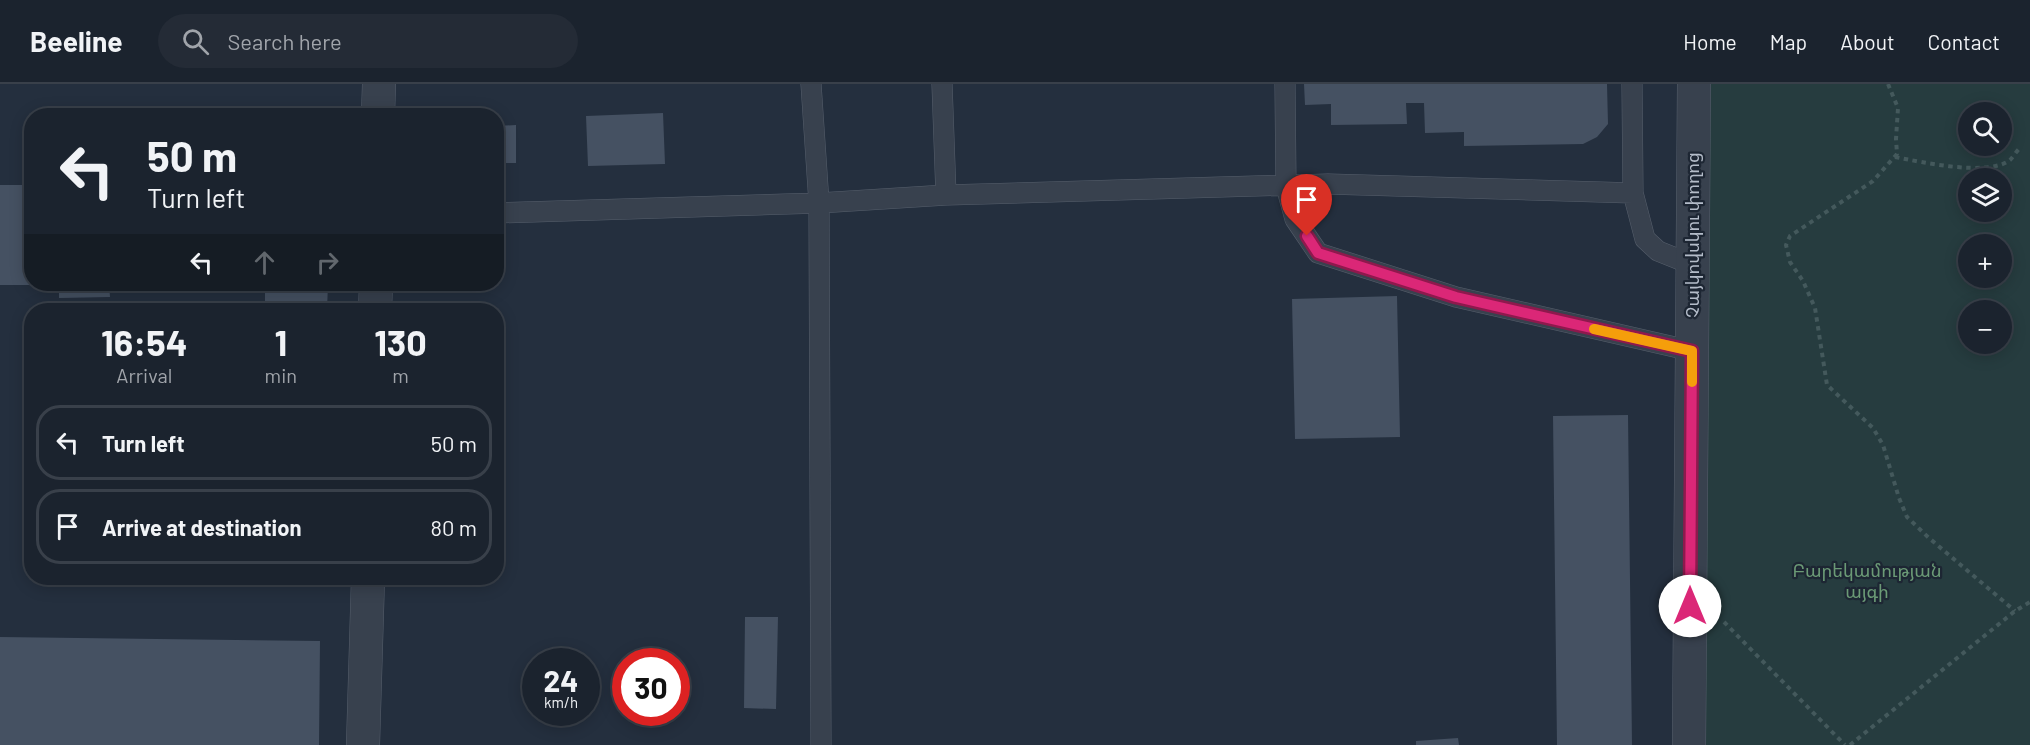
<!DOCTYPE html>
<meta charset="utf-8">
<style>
:root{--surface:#1b232e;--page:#242b36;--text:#f1f3f6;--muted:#a0a4aa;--line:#39404a}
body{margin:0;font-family:Barlow,"Noto Sans Armenian",sans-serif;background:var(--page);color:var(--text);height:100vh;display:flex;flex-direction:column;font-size:22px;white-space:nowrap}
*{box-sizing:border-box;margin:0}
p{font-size:20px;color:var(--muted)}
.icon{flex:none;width:33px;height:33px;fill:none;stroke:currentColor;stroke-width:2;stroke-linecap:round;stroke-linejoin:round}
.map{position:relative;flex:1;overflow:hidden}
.side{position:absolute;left:24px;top:219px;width:480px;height:282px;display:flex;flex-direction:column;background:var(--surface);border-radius:24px;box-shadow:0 3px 15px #0003,0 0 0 2px var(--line)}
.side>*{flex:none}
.guide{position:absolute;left:24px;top:24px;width:480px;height:183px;border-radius:24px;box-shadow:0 3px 15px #0003,0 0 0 2px var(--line);background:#1b232e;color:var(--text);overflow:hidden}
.controls{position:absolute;left:1958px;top:18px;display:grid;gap:12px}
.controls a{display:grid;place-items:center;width:54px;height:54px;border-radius:50%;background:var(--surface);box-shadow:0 3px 15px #0003,0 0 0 2px var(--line);font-size:30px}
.speed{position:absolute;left:522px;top:564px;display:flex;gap:12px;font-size:30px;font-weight:700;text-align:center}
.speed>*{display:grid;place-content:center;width:78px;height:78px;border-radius:50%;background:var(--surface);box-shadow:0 3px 15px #0003,0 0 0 2px var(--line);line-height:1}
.speed small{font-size:15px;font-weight:400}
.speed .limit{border:9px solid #d22;background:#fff;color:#111}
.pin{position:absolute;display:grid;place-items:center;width:51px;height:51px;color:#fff;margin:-62px -26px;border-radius:50% 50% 50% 0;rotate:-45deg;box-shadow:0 0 6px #0007}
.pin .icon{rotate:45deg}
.me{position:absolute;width:66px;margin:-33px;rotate:0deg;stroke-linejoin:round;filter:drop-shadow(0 0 4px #0008)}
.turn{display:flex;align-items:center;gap:21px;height:126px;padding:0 24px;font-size:27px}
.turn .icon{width:78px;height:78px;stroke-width:2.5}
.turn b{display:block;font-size:42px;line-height:51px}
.lanes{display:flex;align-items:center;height:57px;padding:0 24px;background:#0003;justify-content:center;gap:30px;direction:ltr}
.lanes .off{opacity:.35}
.eta{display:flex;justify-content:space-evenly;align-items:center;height:102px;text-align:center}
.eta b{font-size:36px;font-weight:700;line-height:42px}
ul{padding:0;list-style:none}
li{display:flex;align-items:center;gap:18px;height:75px;margin:0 12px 9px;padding:0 12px;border:3px solid var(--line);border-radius:24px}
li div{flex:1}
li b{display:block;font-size:22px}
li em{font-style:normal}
header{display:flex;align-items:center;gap:36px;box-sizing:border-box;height:84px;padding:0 30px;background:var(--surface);border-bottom:2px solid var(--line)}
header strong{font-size:28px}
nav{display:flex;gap:33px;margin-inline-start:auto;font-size:21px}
.search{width:420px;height:54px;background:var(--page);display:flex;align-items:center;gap:15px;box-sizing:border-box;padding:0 21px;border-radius:33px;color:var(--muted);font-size:22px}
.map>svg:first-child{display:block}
.green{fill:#263c3f;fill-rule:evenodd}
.building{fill:#455162}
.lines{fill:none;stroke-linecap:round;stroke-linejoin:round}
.lane-casing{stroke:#565f6c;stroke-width:21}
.street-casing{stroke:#565f6c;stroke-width:34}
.path{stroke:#44595c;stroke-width:4;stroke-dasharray:4.5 4.5;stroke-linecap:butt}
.lane{stroke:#38414e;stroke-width:20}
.street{stroke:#38414e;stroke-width:33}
.route-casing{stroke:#8e194d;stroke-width:15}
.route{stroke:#db2777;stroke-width:10}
.slow{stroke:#f59e0b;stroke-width:10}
.labels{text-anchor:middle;stroke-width:4.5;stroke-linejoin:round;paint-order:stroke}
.street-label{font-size:18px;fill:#b4bcc9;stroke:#1d2633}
.park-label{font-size:18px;fill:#6b9a76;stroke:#1d2633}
</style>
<header>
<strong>Beeline</strong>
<div class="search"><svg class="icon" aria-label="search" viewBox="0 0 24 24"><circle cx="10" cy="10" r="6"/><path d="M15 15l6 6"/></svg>Search here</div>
<nav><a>Home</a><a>Map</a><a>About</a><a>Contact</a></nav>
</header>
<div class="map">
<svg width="2030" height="661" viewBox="0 0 2030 661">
<rect width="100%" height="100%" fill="#242f3e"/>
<path class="green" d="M1709,0H2030V661H1703ZM1968,28H2001V62H1968ZM1968,94H2001V128H1968ZM1968,160H2001V194H1968ZM1968,226H2001V260H1968Z"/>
<path class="building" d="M1304,0H1607L1608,40L1597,53L1583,60L1464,62V48L1425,49L1424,19H1406L1407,40L1331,41V20L1305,21Z
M663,29L665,80L588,82L586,32Z
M516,41V79H496V42Z
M0,101H32V201H0Z
M59,200H109L110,213L59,214Z
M265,200H328L327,226H265Z
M1397,212L1400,353L1295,355L1292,215Z
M1628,331L1632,661H1557L1553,332Z
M745,533H778L776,625L744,624Z
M0,553L320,557L319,661H0Z
M1458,654L1459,661H1416V657Z"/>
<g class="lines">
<g class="lane-casing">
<path id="lane" d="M811,0L819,119L821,661
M942,0L946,111
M1285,0L1286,102L1295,135L1318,169L1456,213L1692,267
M1632,0L1633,109L1645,155L1658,167L1693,181
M496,129L819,119L946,111L1328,100L1633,109"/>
</g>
<g class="street-casing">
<path id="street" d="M378,32L379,0
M375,226L376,200
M363,661L368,494
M1689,661L1694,0"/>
</g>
<path class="path" d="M1888,0L1898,24L1896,55L1897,70L1873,97L1790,152L1786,161L1790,178L1803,197L1815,224L1827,301L1873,344L1883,361L1899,414L1907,433L1929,454L2015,527
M1895,73C1921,78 1988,93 2010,76C2013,73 2016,68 2019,65
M1724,538L1845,661
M1850,661L2015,527L2030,518"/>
<use href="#lane" class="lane"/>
<use href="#street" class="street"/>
</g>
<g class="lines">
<g class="route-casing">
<path id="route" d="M1307,152L1318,169L1456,213L1692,267L1690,522"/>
</g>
<use href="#route" class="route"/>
<path class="slow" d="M1594,245L1692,267V298"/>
</g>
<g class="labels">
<g class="street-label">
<text transform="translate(1693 151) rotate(-90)" y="6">Չայկովսկու փողոց</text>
</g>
<g class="park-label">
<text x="1867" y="493">Բարեկամության<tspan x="1867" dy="21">այգի</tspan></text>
</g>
</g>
</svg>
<div class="controls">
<a><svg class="icon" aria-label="search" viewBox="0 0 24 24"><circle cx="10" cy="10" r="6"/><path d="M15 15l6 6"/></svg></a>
<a><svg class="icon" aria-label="layers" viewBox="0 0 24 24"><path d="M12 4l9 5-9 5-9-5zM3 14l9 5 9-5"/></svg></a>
<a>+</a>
<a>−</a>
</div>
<div class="speed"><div>24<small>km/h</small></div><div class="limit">30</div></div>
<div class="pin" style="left:1307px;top:152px;background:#d93025"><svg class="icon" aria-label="arrive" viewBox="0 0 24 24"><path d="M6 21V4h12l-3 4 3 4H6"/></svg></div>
<svg class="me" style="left:1690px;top:522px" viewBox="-20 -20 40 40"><circle r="19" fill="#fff"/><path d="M0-13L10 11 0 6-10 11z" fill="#db2777"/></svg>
<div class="guide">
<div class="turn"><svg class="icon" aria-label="left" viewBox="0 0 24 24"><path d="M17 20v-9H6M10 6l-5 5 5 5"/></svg><div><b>50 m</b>Turn left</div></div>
<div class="lanes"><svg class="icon" aria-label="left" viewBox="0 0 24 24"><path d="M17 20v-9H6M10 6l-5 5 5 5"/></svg><svg class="icon off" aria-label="ahead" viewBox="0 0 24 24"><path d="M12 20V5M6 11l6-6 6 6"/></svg><svg class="icon off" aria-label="right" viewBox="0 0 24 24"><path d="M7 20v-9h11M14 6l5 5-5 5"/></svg></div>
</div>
<section class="side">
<div class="eta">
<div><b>16:54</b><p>Arrival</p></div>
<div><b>1</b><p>min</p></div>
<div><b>130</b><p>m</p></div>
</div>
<ul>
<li><svg class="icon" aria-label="left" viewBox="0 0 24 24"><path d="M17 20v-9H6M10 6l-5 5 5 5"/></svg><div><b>Turn left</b></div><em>50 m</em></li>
<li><svg class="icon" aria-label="arrive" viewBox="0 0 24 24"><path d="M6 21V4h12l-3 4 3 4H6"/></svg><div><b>Arrive at destination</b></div><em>80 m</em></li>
</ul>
</section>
</div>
